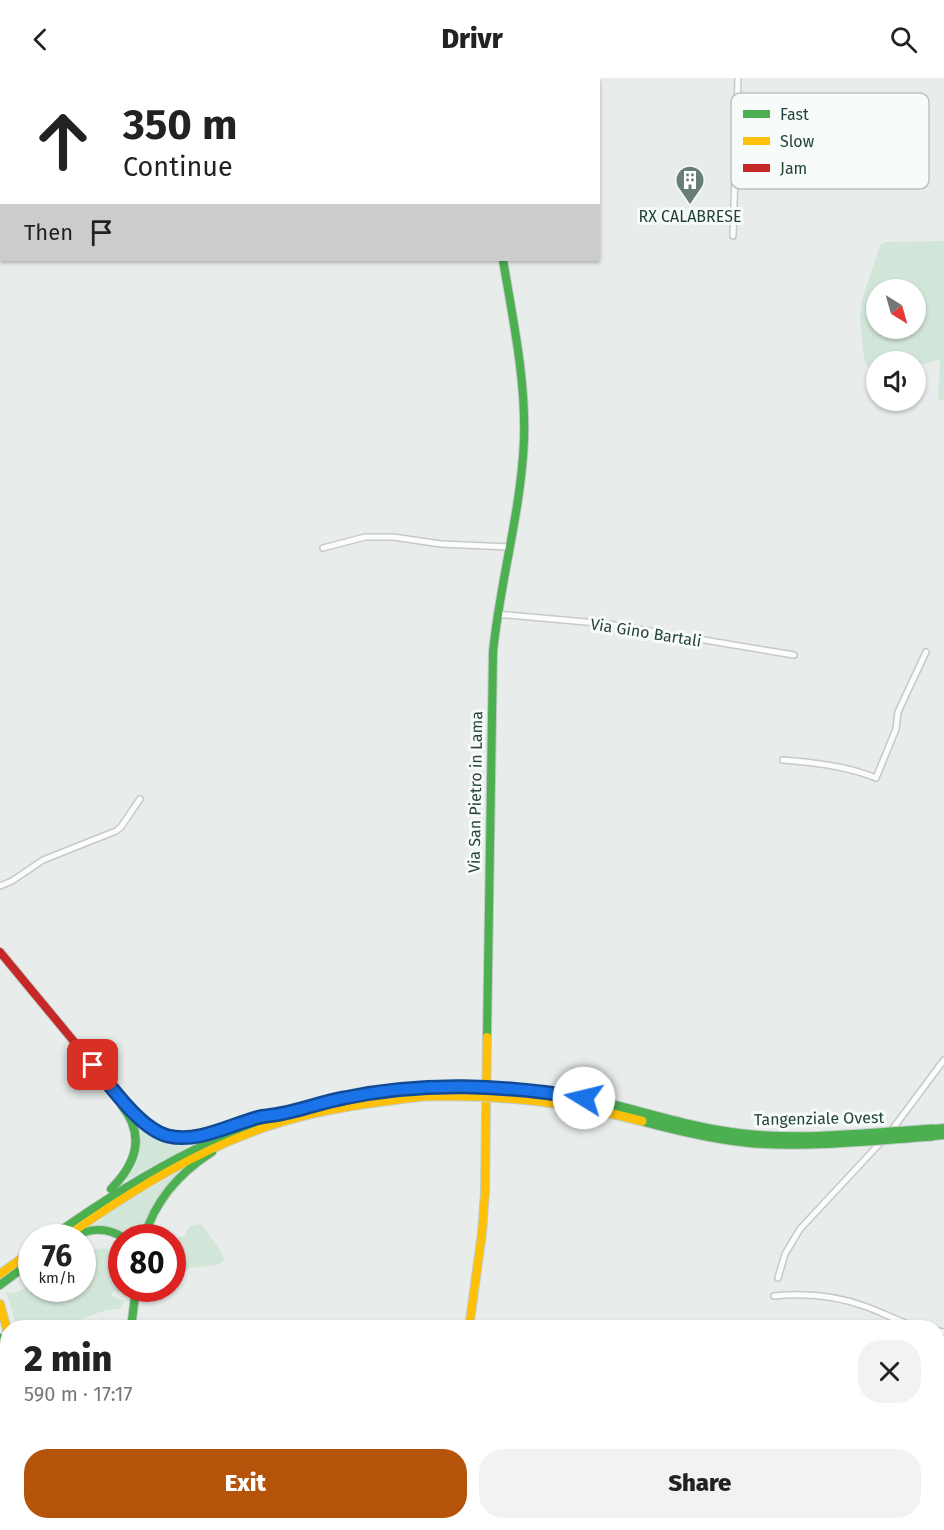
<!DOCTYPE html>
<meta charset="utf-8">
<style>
:root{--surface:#fff;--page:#f2f2f2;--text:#222;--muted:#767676;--accent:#b45309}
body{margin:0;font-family:"Fira Sans",sans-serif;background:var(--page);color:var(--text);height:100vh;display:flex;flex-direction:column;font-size:22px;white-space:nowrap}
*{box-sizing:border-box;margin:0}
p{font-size:20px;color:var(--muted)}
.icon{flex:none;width:33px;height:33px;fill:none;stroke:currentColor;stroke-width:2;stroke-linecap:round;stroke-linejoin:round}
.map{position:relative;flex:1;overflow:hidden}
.details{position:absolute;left:0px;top:1242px;width:945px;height:210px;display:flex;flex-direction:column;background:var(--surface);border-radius:24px 24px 0 0;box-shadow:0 2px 4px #0004}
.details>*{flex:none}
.guide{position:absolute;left:0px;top:0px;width:600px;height:183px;box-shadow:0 2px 4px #0004;background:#fff;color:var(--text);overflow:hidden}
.needle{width:39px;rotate:143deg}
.fabs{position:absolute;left:866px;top:201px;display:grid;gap:12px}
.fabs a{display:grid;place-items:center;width:60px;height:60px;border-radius:50%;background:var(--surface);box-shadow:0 2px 4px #0004;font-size:30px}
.speed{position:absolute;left:18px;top:1146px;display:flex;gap:12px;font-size:30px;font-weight:700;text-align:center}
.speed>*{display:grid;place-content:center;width:78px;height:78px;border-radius:50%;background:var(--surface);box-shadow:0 2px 4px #0004;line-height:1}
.speed small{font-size:15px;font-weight:400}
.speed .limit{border:9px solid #d22;background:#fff;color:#111}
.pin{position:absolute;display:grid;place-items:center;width:51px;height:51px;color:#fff;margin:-26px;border-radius:12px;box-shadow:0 3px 9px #0006}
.me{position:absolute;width:66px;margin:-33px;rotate:279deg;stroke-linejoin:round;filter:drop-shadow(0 0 4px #0008)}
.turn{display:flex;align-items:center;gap:21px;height:126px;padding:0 24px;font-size:27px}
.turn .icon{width:78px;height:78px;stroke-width:2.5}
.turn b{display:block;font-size:42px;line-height:51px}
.then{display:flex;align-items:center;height:57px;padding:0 24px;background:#0003;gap:12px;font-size:22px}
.round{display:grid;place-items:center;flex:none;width:63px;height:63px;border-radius:24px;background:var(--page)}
.summary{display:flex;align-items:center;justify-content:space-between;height:102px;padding:0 24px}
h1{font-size:36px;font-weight:800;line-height:45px}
.cta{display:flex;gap:12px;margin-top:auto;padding:12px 24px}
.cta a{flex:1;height:69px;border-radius:24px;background:var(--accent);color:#fff;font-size:24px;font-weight:800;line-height:69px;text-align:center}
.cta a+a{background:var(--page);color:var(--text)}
header{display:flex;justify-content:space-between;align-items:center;height:78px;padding:0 24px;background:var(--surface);font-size:27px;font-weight:800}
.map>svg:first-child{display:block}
.green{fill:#d1e6d8;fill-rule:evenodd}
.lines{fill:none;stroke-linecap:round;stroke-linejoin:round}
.street-casing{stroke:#c5cac8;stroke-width:8}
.fast-casing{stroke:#c3cbc8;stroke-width:10}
.slow-casing{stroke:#c3cbc8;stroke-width:10}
.jam-casing{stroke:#c3cbc8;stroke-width:10}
.street{stroke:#fcfcfc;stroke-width:5}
.fast{stroke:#4caf50;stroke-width:8}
.slow{stroke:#ffc107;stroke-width:8}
.jam{stroke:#c62828;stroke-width:8}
.fast-bridge-casing{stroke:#c3ccc9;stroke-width:11;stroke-linecap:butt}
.slow-bridge-casing{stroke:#c3ccc9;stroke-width:11;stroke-linecap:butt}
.fast-bridge{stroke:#4caf50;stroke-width:9}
.slow-bridge{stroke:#ffc107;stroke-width:9}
.route-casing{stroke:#114b97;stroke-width:15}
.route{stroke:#1a73e8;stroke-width:10}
.labels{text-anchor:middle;stroke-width:6;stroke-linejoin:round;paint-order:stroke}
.poi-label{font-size:16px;fill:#24423a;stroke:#f7fbf9}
.street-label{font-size:16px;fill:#24423a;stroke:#f7fbf9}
.key{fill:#f7fbf9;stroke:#b8c4c0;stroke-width:1.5}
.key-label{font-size:16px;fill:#24423a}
</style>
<header><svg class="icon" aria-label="back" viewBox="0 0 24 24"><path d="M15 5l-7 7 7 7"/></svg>Drivr<svg class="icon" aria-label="search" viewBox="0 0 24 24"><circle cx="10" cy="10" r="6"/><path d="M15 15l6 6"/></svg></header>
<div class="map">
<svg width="944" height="1452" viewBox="0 0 944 1452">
<rect width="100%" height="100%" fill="#e8edeb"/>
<path class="green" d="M944,163V322H938L940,282L915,288V284H876V297L871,298L864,281L860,239L862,221L880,167L886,164ZM876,212H915V250H876Z
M137,1041L180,1063L200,1062L125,1103C146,1079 139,1068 137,1041Z
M181,1093L140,1159H129L125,1156L91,1149L125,1124Z
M201,1146L222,1175L224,1183L220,1186L186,1191L173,1187V1174L176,1159L184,1158L190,1148Z
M105,1170C128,1176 121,1198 119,1216L113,1213L112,1218L125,1223L120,1231C103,1229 78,1245 60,1249C47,1252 30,1250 17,1249L6,1214L15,1215L31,1207L32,1210H82L83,1176L88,1172Z
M830,1445V1444L918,1445L917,1452H829Z"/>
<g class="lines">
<g class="street-casing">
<path id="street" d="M733,158L738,0
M323,470L365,459H393L441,466L509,469
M497,536L608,546L794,577
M783,682C811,684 850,689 876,700L896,651L898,634L926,574
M0,808L12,803L43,782L116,753L121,749L140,721
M891,1053L944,982
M778,1200L785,1176L800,1151L883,1062
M774,1218C804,1215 838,1218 867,1229C884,1235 901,1245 920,1250
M938,1253L944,1254"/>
</g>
<g class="fast-casing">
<path id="fast" d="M476,0V2
M487,959L493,574C500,503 521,434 524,362C526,302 513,242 503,182
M933,1051L944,1050
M933,1058L944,1057
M111,1111C136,1086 146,1058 122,1028
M50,1160C146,1092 236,1041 353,1018C377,1014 401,1012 425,1009
M71,1160C89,1150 106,1148 124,1160
M144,1160C155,1122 179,1095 212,1074
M0,1207L32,1183
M131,1250L136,1210
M0,1260L8,1289
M47,1444L49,1452
M480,1444L481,1452"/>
</g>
<g class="slow-casing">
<path id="slow" d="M64,1160C131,1113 199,1070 278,1045C326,1030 377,1024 427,1018
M0,1196L32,1173
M0,1226L8,1255
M469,1250L482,1155L485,1114L487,959
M58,1444L59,1452"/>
</g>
<g class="jam-casing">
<path id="jam" d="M0,874L105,1001L151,1050L166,1057L183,1060L220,1052"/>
</g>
<use href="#street" class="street"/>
<use href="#fast" class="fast"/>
<use href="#slow" class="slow"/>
<use href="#jam" class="jam"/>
<g class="fast-bridge-casing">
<path id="fast-bridge" d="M425,1009C478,1008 531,1010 583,1020C637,1031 688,1050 743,1056C806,1063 870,1055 933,1051
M642,1043C679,1053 716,1062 754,1065C814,1069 874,1062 933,1058"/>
</g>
<g class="slow-bridge-casing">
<path id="slow-bridge" d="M427,1018C502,1016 569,1024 642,1043"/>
</g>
<use href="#fast-bridge" class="fast-bridge"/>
<use href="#slow-bridge" class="slow-bridge"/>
</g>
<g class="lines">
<g class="route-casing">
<path id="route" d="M93,987C111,1008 140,1051 168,1058C197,1065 228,1048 256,1040C262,1038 267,1038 274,1037C297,1034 321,1024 344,1020C425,1003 504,1007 584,1020"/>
</g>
<use href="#route" class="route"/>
</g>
<defs>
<g id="building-pin" transform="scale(1.5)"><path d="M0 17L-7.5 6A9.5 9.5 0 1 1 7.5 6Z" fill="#697e78" stroke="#f7fbf9"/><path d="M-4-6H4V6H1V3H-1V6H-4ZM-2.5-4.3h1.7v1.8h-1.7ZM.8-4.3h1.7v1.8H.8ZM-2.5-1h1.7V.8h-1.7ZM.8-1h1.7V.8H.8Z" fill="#fff"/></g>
</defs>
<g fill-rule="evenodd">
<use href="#building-pin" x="690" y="102"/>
</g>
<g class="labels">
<g class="poi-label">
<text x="690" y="144">RX CALABRESE</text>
</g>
<g class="street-label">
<text transform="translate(646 554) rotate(9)" y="6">Via Gino Bartali</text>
<text transform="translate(475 714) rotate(-89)" y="6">Via San Pietro in Lama</text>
<text transform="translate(819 1040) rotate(-1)" y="6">Tangenziale Ovest</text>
</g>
</g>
<rect x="731" y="15" width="198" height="96" rx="9" class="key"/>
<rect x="743" y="32" width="27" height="8" fill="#4caf50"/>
<rect x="743" y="59" width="27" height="8" fill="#ffc107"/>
<rect x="743" y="86" width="27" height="8" fill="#c62828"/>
<g class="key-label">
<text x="780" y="42">Fast</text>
<text x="780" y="69">Slow</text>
<text x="780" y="96">Jam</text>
</g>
</svg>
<div class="fabs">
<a><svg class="needle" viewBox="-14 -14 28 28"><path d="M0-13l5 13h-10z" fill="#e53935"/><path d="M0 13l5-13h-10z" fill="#767676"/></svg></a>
<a><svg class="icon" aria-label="sound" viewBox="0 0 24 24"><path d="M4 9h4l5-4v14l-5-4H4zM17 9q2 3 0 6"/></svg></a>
</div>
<div class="speed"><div>76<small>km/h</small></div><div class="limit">80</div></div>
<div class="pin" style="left:93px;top:987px;background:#d93025"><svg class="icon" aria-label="arrive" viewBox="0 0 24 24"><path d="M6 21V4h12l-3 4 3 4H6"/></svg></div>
<svg class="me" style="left:584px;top:1020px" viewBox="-20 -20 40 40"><circle r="19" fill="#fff"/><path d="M0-13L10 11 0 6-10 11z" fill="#1a73e8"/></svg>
<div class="guide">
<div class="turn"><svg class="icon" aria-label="ahead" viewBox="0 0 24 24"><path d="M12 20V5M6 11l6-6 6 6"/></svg><div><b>350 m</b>Continue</div></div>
<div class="then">Then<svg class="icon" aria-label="arrive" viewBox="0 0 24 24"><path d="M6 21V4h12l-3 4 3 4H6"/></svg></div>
</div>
<section class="details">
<div class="summary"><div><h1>2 min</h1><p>590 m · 17:17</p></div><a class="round"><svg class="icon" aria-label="close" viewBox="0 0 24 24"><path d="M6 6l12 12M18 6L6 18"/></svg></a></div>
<div class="cta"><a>Exit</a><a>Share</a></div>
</section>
</div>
